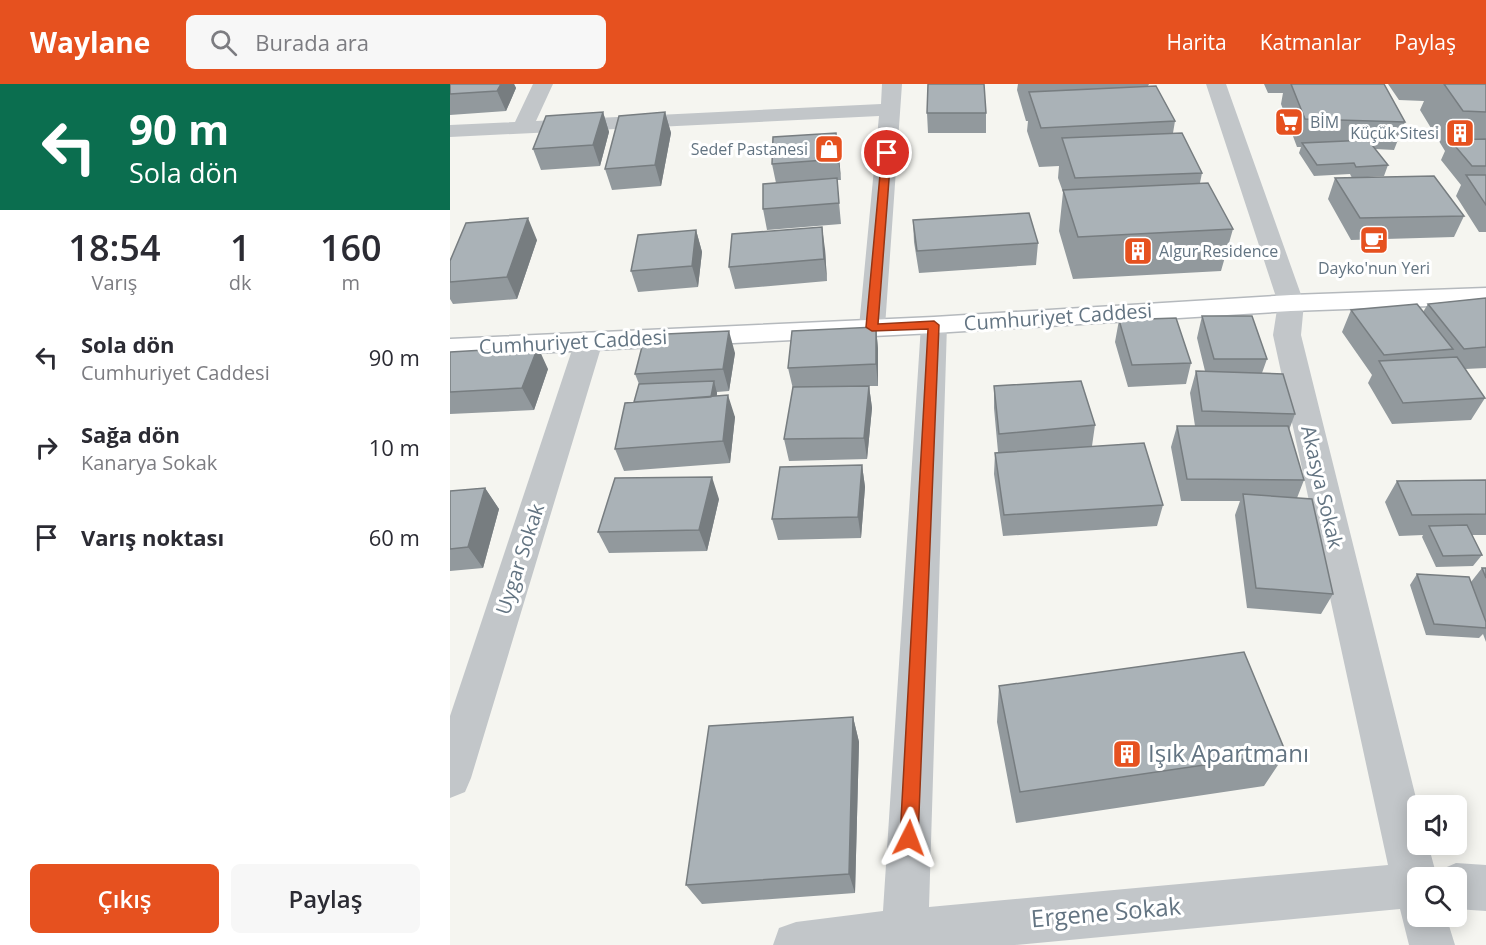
<!DOCTYPE html>
<html lang="tr">
<meta charset="utf-8">
<style>
:root{--surface:#fff;--page:#f7f7f7;--text:#2b2b33;--muted:#7c7c81;--accent:#e6511f}
body{margin:0;font-family:"Open Sans",sans-serif;background:var(--page);color:var(--text);height:100vh;display:flex;flex-direction:column;font-size:22px;white-space:nowrap}
*{box-sizing:border-box;margin:0}
p{font-size:20px;color:var(--muted)}
.icon{flex:none;width:33px;height:33px;fill:none;stroke:currentColor;stroke-width:2;stroke-linecap:round;stroke-linejoin:round}
.map{position:relative;flex:1;overflow:hidden}
.drawer{display:flex;flex-direction:column;background:var(--surface);width:450px}
.drawer>*{flex:none}
.banner{background:#0b6e4f;color:#fff;overflow:hidden}
.tools{position:absolute;left:957px;top:711px;display:grid;gap:12px}
.tools a{display:grid;place-items:center;width:60px;height:60px;border-radius:9px;background:var(--surface);box-shadow:0 3px 15px #0003;font-size:30px}
.pin{position:absolute;display:grid;place-items:center;width:51px;height:51px;color:#fff;margin:-26px;border:3px solid #fff;border-radius:50%;box-shadow:0 2px 6px #0007}
.me{position:absolute;width:66px;margin:-33px;rotate:3deg;stroke-linejoin:round;filter:drop-shadow(0 0 4px #0008)}
.turn{display:flex;align-items:center;gap:21px;height:126px;padding:0 30px;font-size:27px}
.turn .icon{width:78px;height:78px;stroke-width:2.5}
.turn b{display:block;font-size:42px;line-height:51px}
.eta{display:flex;justify-content:space-evenly;align-items:center;height:102px;text-align:center}
.eta b{font-size:36px;font-weight:600;line-height:42px}
.action{display:flex;gap:12px;margin-top:auto;padding:12px 30px}
.action a{flex:1;height:69px;border-radius:9px;background:var(--accent);color:#fff;font-size:24px;font-weight:600;line-height:69px;text-align:center}
.action a+a{background:var(--page);color:var(--text)}
ul{padding:0;list-style:none}
li{display:flex;align-items:center;gap:18px;height:90px;padding:0 30px}
li div{flex:1}
li b{display:block;font-size:22px}
li em{font-style:normal}
header{display:flex;align-items:center;gap:36px;box-sizing:border-box;height:84px;padding:0 30px;background:var(--accent);color:#fff}
header strong{font-size:28px}
nav{display:flex;gap:33px;margin-inline-start:auto;font-size:21px}
.search{width:420px;height:54px;background:var(--page);display:flex;align-items:center;gap:15px;box-sizing:border-box;padding:0 21px;border-radius:9px;color:var(--muted);font-size:22px}
main{display:flex;flex:1;min-height:0}
.map>svg:first-child{display:block}
.lines{fill:none;stroke-linecap:round;stroke-linejoin:round}
.major-casing{stroke:#b5b9bd;stroke-width:3}
.minor{fill:#c2c6c9;fill-rule:evenodd}
.major{fill:#fff;fill-rule:evenodd}
.wall{fill:#92999d}
.shaded-wall{fill:#777d80}
.building{fill:#aab2b7;stroke:#777d80;stroke-width:1.5}
.route{fill:#e6511f;stroke:#963514;stroke-width:1.5}
.labels{text-anchor:middle;stroke-width:6;stroke-linejoin:round;paint-order:stroke}
.far-poi-label{font-size:16px;fill:#637482;stroke:#fff;text-anchor:start}
.street-label{font-size:20px;fill:#637482;stroke:#fff}
.near-poi-label{font-size:24px;fill:#637482;stroke:#fff;text-anchor:start}
.near-street-label{font-size:24px;fill:#637482;stroke:#fff}
</style>
<header>
<strong>Waylane</strong>
<div class="search"><svg class="icon" aria-label="search" viewBox="0 0 24 24"><circle cx="10" cy="10" r="6"/><path d="M15 15l6 6"/></svg>Burada ara</div>
<nav><a>Harita</a><a>Katmanlar</a><a>Paylaş</a></nav>
</header>
<main>
<section class="drawer">
<div class="banner">
<div class="turn"><svg class="icon" aria-label="left" viewBox="0 0 24 24"><path d="M17 20v-9H6M10 6l-5 5 5 5"/></svg><div><b>90 m</b>Sola dön</div></div>
</div>
<div class="eta">
<div><b>18:54</b><p>Varış</p></div>
<div><b>1</b><p>dk</p></div>
<div><b>160</b><p>m</p></div>
</div>
<ul>
<li><svg class="icon" aria-label="left" viewBox="0 0 24 24"><path d="M17 20v-9H6M10 6l-5 5 5 5"/></svg><div><b>Sola dön</b><p>Cumhuriyet Caddesi</p></div><em>90 m</em></li>
<li><svg class="icon" aria-label="right" viewBox="0 0 24 24"><path d="M7 20v-9h11M14 6l5 5-5 5"/></svg><div><b>Sağa dön</b><p>Kanarya Sokak</p></div><em>10 m</em></li>
<li><svg class="icon" aria-label="arrive" viewBox="0 0 24 24"><path d="M6 21V4h12l-3 4 3 4H6"/></svg><div><b>Varış noktası</b></div><em>60 m</em></li>
</ul>
<div class="action"><a>Çıkış</a><a>Paylaş</a></div>
</section>
<div class="map">
<svg width="1036" height="861" viewBox="0 0 1036 861">
<rect width="100%" height="100%" fill="#f5f5f0"/>
<g class="lines">
<g class="major-casing">
<path id="major" d="M1036,204V220L841,227L484,249L0,273V255L484,233L841,211Z"/>
</g>
<path class="minor" d="M83,0H103L86,37L431,20L432,0H452L435,243L432,249L422,251L412,249L409,243L429,32L0,53V41L65,38Z
M756,0H776L854,219L851,251L968,722V760H978L987,793L990,786L1006,779L1036,781V827L1006,825V794H968V832H996L1005,861H959L950,825L565,861H323L329,844L346,838L433,827L471,241L475,235L484,233L493,235L497,241L479,823L938,781L823,251L828,219Z
M139,248L149,251L153,257L21,694L15,708L0,714V632L125,257L129,251Z"/>
<use href="#major" class="major"/>
</g>
<path class="wall" d="M0,0H64L66,4L56,27L0,31Z
M568,0H699L698,2L725,37L723,49L752,89L750,99L783,145L771,187L623,195L609,147L613,108L608,94L609,82L589,83L577,47L578,37H576L567,6Z
M814,0H934L955,38L944,66L925,65L938,81L934,92L902,94L900,90L864,92L849,69L851,63H847L831,20L833,9H818Z
M938,0H1036V148H1029L1006,112L1011,101L991,76L995,67L970,26L974,17L949,16Z
M153,28L159,48L150,82L91,86L83,65Z
M215,28L221,49L211,102L162,106L155,85Z
M477,29H536V49H478Z
M386,49L391,96H387L391,140L317,146L313,125L326,99L322,80Z
M885,94L1014,132L1004,153L901,156L878,115Z
M463,136L588,159L586,181L469,189L464,158Z
M246,146L252,168L248,203L188,208L181,187Z
M87,156L67,215L3,220L0,215V177Z
M375,165L377,197L285,205L279,183Z
M1036,214V284L1015,285L1035,314L1021,336L942,340L918,299L922,291L892,248L901,226L973,228L978,220Z
M752,232L817,275L812,289L845,330L839,346L854,396L847,414L883,510L871,530L797,524L785,431L790,417H731L721,363L727,342H745L740,309L746,287H755L747,254Z
M669,236L741,279L736,300L678,303L665,258Z
M426,243L428,265V302H419L422,324L417,375L339,377L334,355L343,305L338,284Z
M0,268L98,285L84,326L0,330Z
M285,269L279,307L267,308V312L285,333L280,379L174,387L165,365L184,318L189,300L185,290Z
M544,302L645,341L642,362L713,421L707,442L553,452L544,390L545,369L548,368L544,324Z
M412,381L415,403L411,454L328,456L322,435Z
M1036,396V451H1022L1032,471L1023,482L986,483L972,453L973,451L949,452L935,418L947,397Z
M35,404L49,425L33,484L0,487V407Z
M269,415L257,467L159,469L148,448Z
M1032,484H1036V558L1033,550L1029,554L976,551L960,501L967,490L1021,498Z
M549,602L836,669L814,702L566,739L547,638Z
M403,633L409,658L405,809L252,820L236,801Z"/>
<path class="shaded-wall" d="M51,0H64L66,4L56,27L47,7Z
M153,28L159,48L150,82L143,61Z
M215,28L221,49L211,102L205,81Z
M386,49L389,70L391,96L388,75Z
M78,134L87,156L67,215L57,193Z
M372,143L375,165L377,197L374,175Z
M246,146L252,168L248,203L242,182Z
M426,243L428,265V302L426,280Z
M279,247L285,269L279,307L273,285Z
M88,263L98,285L84,326L72,304Z
M264,297L267,309L264,328L260,317Z
M419,302L422,324L417,375L414,354Z
M278,311L285,333L280,379L273,357Z
M412,381L415,403L411,454L408,433Z
M262,393L269,415L257,467L249,446Z
M35,404L49,425L33,484L18,463Z
M403,633L409,658L405,809L399,790Z"/>
<path class="building" d="M0,0H51L47,7L0,10Z
M478,0H534L536,29H477Z
M841,0H934L955,38L855,35Z
M994,0H1036V28L1013,27Z
M706,2L725,37L591,44L579,8Z
M153,28L143,61L83,65L96,32Z
M215,28L205,81L155,85L169,32Z
M386,49L388,75L322,80L323,53Z
M732,49L752,89L625,94L612,54Z
M1036,55V82H1022L1000,56Z
M918,56L938,81L906,83L904,79L867,81L852,59Z
M1016,91H1036V121Z
M984,92L1014,132L910,134L885,94Z
M387,94L389,119L313,125V100Z
M758,99L783,145L628,153L613,106Z
M579,129L588,159L467,167L463,136Z
M78,134L57,193L0,198V177L16,139Z
M372,143L374,175L279,183L282,150Z
M246,146L242,182L181,187L188,151Z
M1036,214V263L1014,265L978,220Z
M967,220L1003,265L934,271L901,226Z
M752,232H802L817,275H764Z
M726,234L741,279L682,281L669,236Z
M426,243V280L338,284L342,247Z
M279,247L273,285L185,290L195,251Z
M88,263L72,304L0,308V268Z
M1007,273L1035,314L953,319L929,277Z
M746,287L833,290L845,330L752,327Z
M264,297L261,313L184,318L189,300Z
M631,297L645,341L549,350L544,302Z
M419,302L414,354L334,355L343,303Z
M278,311L273,357L165,365L175,319Z
M727,342H838L854,396L737,395Z
M694,359L713,421L554,431L545,369Z
M412,381L408,433L322,435L330,383Z
M262,393L249,446L148,448L165,394Z
M1036,396V430L962,431L947,397Z
M35,404L18,463L0,465V407Z
M793,410L862,415L883,510L806,504Z
M1017,441L1032,471L993,472L979,442Z
M1032,484H1036V494Z
M967,490L1019,493L1036,538V544L984,540Z
M794,568L836,669L570,708L549,602Z
M403,633L399,790L236,801L259,642Z"/>
<path class="route" d="M437,66L441,69L428,240L484,237L489,241L468,754L465,761L459,763L452,761L450,754L478,245L422,247L416,243L432,69Z"/>
<defs>
<g id="supermarket-square" transform="scale(1.5)"><rect x="-9" y="-9" width="18" height="18" rx="4" fill="#e6511f" stroke="#fff"/><path d="M-6-5.5h2.5l.6 2H6L4.5 2H-2.5L-4.4-4H-6ZM-1.5 3.2a1.3 1.3 0 1 0 .1 0ZM3 3.2a1.3 1.3 0 1 0 .1 0Z" fill="#fff"/></g>
<g id="building-square" transform="scale(1.5)"><rect x="-9" y="-9" width="18" height="18" rx="4" fill="#e6511f" stroke="#fff"/><path d="M-4-6H4V6H1V3H-1V6H-4ZM-2.5-4.3h1.7v1.8h-1.7ZM.8-4.3h1.7v1.8H.8ZM-2.5-1h1.7V.8h-1.7ZM.8-1h1.7V.8H.8Z" fill="#fff"/></g>
<g id="shop-square" transform="scale(1.5)"><rect x="-9" y="-9" width="18" height="18" rx="4" fill="#e6511f" stroke="#fff"/><path d="M-5-2.5h2.3a2.7 3.5 0 0 1 5.4 0H5L5.5 6h-11ZM-1.5-2.5h3a1.5 2.3 0 0 0-3 0Z" fill="#fff"/></g>
<g id="cafe-square" transform="scale(1.5)"><rect x="-9" y="-9" width="18" height="18" rx="4" fill="#e6511f" stroke="#fff"/><path d="M-5.5-4.5H6V0H3Q3 3.5 0 3.5H-2.5Q-5.5 3.5-5.5 0ZM3-3.2v2h1.7v-2ZM-6 4.5H4V6H-6Z" fill="#fff"/></g>
</defs>
<g fill-rule="evenodd">
<use href="#supermarket-square" x="839" y="38"/>
<use href="#building-square" x="1010" y="49"/>
<use href="#shop-square" x="379" y="65"/>
<use href="#cafe-square" x="924" y="156"/>
<use href="#building-square" x="688" y="167"/>
<use href="#building-square" x="677" y="670"/>
</g>
<g class="labels">
<g class="far-poi-label">
<text x="860" y="44">BİM</text>
<text x="989" y="55" text-anchor="end">Küçük Sitesi</text>
<text x="358" y="71" text-anchor="end">Sedef Pastanesi</text>
<text x="709" y="173">Algur Residence</text>
<text x="924" y="190" text-anchor="middle">Dayko'nun Yeri</text>
</g>
<g class="street-label">
<text transform="translate(608 233) rotate(-4)" y="7">Cumhuriyet Caddesi</text>
<text transform="translate(123 258) rotate(-3)" y="7">Cumhuriyet Caddesi</text>
<text transform="translate(872 403) rotate(77)" y="7">Akasya Sokak</text>
<text transform="translate(70 475) rotate(-72)" y="7">Uygar Sokak</text>
</g>
<g class="near-poi-label">
<text x="698" y="678">Işık Apartmanı</text>
</g>
<g class="near-street-label">
<text transform="translate(656 829) rotate(-5)" y="8">Ergene Sokak</text>
</g>
</g>
</svg>
<div class="tools">
<a><svg class="icon" aria-label="sound" viewBox="0 0 24 24"><path d="M4 9h4l5-4v14l-5-4H4zM17 9q2 3 0 6"/></svg></a>
<a><svg class="icon" aria-label="search" viewBox="0 0 24 24"><circle cx="10" cy="10" r="6"/><path d="M15 15l6 6"/></svg></a>
</div>
<div class="pin" style="left:437px;top:69px;background:#d93025"><svg class="icon" aria-label="arrive" viewBox="0 0 24 24"><path d="M6 21V4h12l-3 4 3 4H6"/></svg></div>
<svg class="me" style="left:459px;top:754px" viewBox="-20 -20 40 40"><path d="M0-17L14 15 0 8-14 15z" fill="#e6511f" stroke="#fff" stroke-width="4"/></svg>
</div>
</main>
